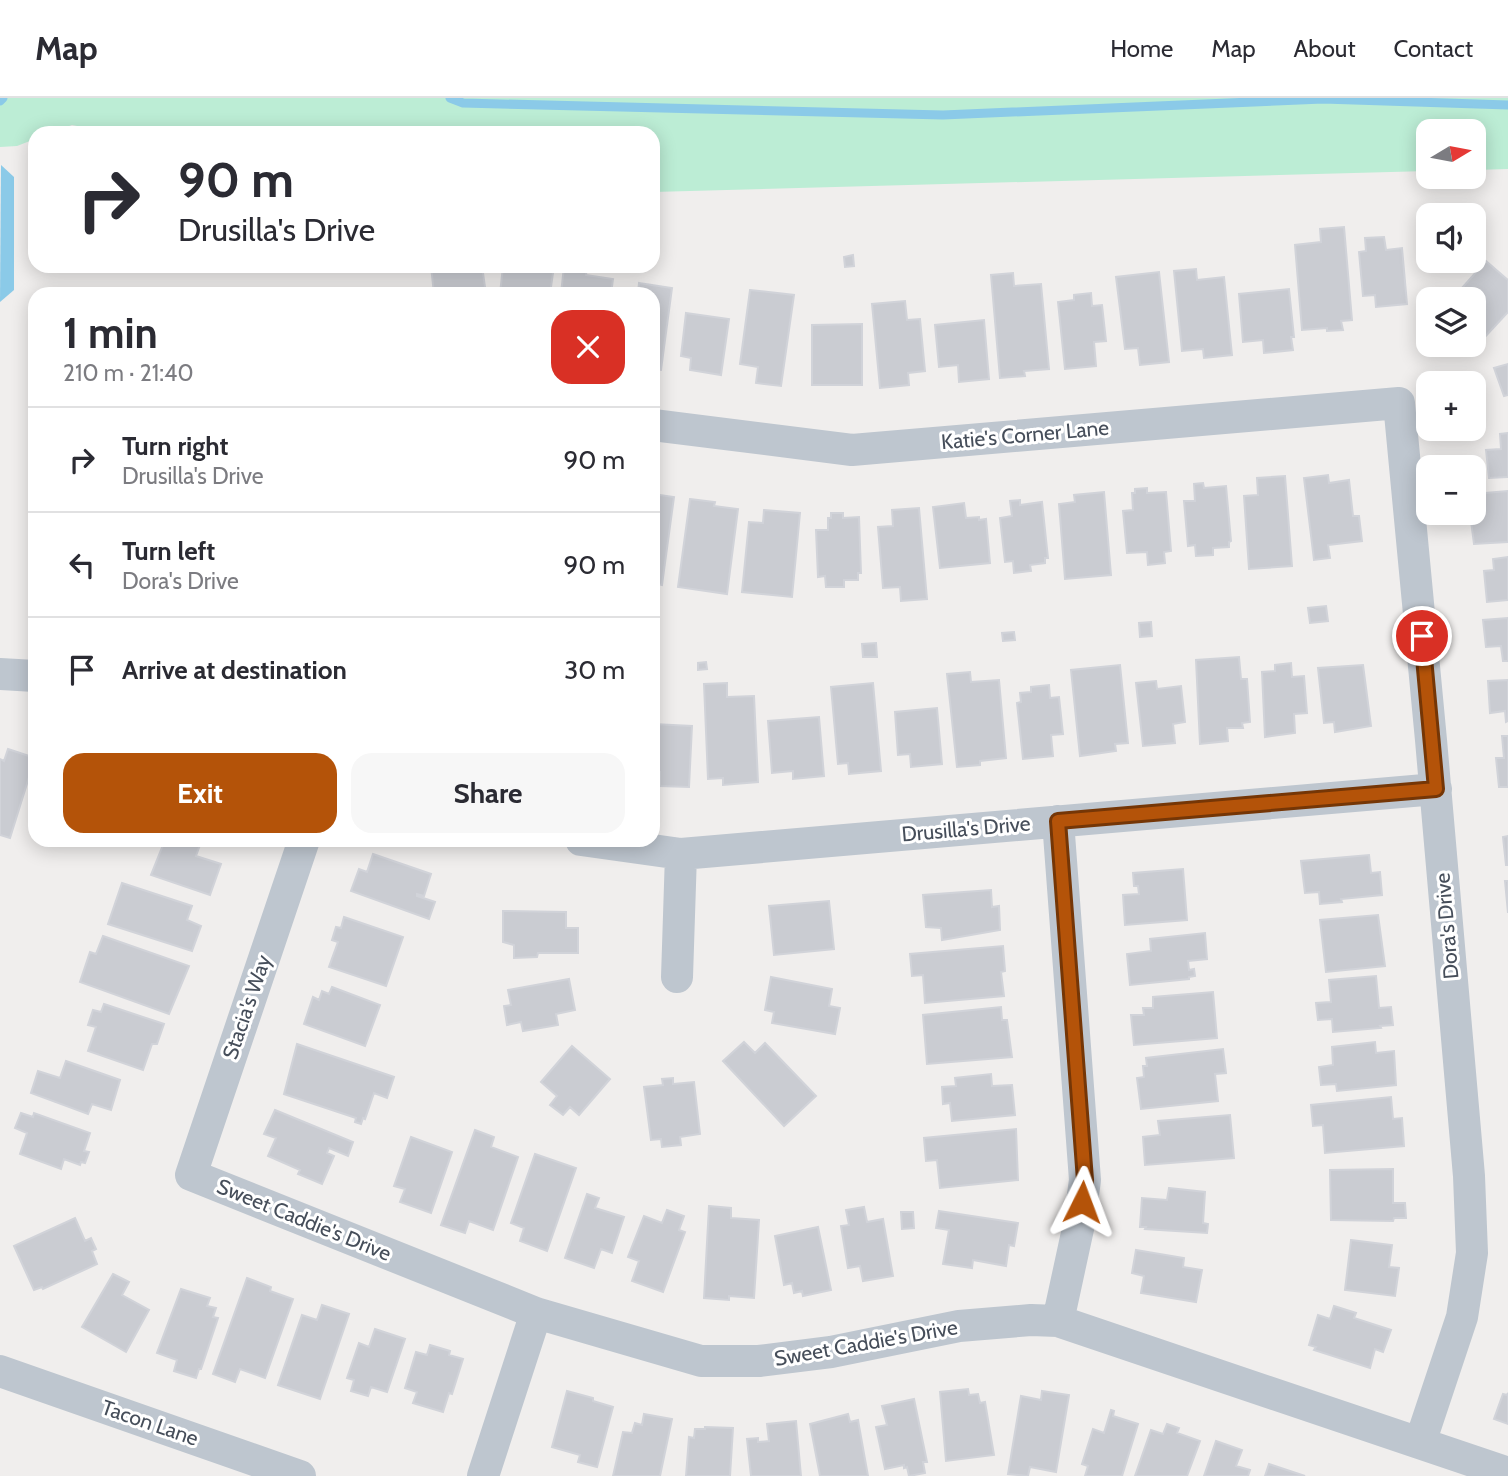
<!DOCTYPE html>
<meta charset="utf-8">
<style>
:root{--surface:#fff;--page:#f7f7f7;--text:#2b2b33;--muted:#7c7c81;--line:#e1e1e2;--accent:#b45309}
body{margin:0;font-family:Cabin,sans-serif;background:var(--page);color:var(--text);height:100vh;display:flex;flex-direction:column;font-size:26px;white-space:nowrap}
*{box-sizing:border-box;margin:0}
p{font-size:23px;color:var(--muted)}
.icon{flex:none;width:38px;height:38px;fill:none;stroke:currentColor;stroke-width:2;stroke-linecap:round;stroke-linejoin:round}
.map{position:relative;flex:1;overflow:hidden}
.panel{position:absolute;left:28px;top:189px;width:632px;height:560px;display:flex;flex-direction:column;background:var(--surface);border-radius:21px;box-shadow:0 4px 18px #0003}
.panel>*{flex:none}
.banner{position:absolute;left:28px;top:28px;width:632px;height:147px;border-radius:21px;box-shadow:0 4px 18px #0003;background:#fff;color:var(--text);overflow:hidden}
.needle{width:46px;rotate:80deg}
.fabs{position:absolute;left:1416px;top:21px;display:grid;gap:14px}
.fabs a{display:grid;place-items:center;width:70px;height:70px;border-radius:14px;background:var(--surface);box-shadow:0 4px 18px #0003;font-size:35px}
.pin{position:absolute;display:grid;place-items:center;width:60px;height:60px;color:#fff;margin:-30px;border:4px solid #fff;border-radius:50%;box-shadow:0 2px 7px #0007}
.me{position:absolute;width:77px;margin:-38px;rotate:3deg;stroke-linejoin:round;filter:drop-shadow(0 0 5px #0008)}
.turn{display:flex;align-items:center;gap:24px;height:147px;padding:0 35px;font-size:32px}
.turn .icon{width:91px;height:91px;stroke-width:2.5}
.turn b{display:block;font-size:49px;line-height:60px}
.round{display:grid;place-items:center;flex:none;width:74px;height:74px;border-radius:21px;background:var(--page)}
.overview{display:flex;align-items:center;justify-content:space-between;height:119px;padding:0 35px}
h1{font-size:42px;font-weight:800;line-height:52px}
.primary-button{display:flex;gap:14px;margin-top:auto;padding:14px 35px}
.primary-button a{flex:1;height:80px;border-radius:21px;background:var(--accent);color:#fff;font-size:28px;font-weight:800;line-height:80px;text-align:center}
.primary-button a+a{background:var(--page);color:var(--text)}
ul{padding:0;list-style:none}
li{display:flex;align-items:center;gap:21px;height:105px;padding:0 35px;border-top:2px solid var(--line)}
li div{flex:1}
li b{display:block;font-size:26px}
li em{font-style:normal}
header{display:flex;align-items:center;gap:42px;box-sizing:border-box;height:98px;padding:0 35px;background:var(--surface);border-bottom:2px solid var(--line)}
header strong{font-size:33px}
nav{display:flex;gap:38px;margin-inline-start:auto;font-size:24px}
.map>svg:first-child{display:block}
.green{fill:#bcedd5}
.water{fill:#8bcae8}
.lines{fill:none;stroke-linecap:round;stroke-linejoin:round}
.stream{stroke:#8bcae8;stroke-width:9}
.building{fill:#caccd2;stroke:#d1d3d9;stroke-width:2}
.minor{stroke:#bec6cf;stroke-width:32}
.route-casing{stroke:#753606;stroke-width:18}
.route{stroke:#b45309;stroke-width:12}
.labels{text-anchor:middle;stroke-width:6;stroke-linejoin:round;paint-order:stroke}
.street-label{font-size:21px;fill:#464e5a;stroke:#fff}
</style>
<header>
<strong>Map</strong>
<nav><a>Home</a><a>Map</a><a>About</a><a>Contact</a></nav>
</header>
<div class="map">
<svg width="1508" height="1378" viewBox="0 0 1508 1378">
<rect width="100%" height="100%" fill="#f0eeed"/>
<path class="green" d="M0,0H1508V71L1474,72V33H1428V73L653,94V35H112L72,27L50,35H35V41L17,48L0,49Z"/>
<path class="water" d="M1,67L14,79V192L0,204Z"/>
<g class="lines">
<path class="stream" d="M450,0L463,5L943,17L1323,1L1508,7
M0,3L3,0"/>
</g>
<path class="building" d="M1344,129L1352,222L1341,223L1343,232L1327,233V230L1302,232L1295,147L1321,144L1320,131Z
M1384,139L1386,152L1402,150L1407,206L1376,209L1375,197L1363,198L1359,154L1366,153L1365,140Z
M853,157L854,168L845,169L844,159Z
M1486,163L1508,182V214L1482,242L1474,235V201L1453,200Z
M431,168H482L486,196H434Z
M503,168H554L550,196H500Z
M564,168H587L586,177L613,181L611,196H561Z
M1196,171L1197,182L1224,179L1232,257L1204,260L1203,251L1182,253L1174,173Z
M1159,174L1169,264L1140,267L1138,250L1125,251L1116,179Z
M1013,175L1014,188L1041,186L1049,271L1024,273L1025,278L1000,280L991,177Z
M639,185L672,190L661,272L653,271V196H638Z
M1289,191L1294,239H1291L1293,252L1264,255L1263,242L1243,244L1239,196Z
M750,192L794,197L781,288L756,285L758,269L740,266Z
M1091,195L1092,208L1102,207L1106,243L1094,244L1096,268L1065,271L1058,204L1074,202V197Z
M905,203L907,222L920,221L925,273L908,275L909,287L880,290L872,206Z
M686,215L729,221L721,277L690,272L691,260L681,258Z
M984,222L989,281L959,284L958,267L939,269L935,227Z
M862,226V287H812V227Z
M1508,266V297L1504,298L1494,270Z
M1508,335V379L1489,380L1486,352L1501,351L1500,336Z
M1328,377L1329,385L1349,382L1353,418H1359L1362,443L1328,447L1330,460L1314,462L1304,380Z
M1285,378L1292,468L1249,471L1244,398L1258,397L1257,380Z
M1203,385L1204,390L1226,388L1231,443L1229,444V449L1213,450V457L1196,458L1195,447L1188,448L1184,403H1195L1194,386Z
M1147,390V395L1166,394L1171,453L1164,454L1165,465L1148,467L1147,454L1127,455L1123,413L1133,412L1132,395H1135V391Z
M1508,393V444L1474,446L1471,423L1476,422L1474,396Z
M1104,394L1111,477L1065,481L1059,406L1075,404L1074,397Z
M653,396L674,399L662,487L653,485Z
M690,401L715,404L714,408L738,411L727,496L678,489Z
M1020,402V407L1042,404L1048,460H1045V465L1030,467L1031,473L1014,475L1013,463L1005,464L1000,420L1012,418L1010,403Z
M964,405L966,420L979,419V422L986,421L990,465L940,470L933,409Z
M919,410L927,501L901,503L900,489L883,490L878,429L893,428L892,412Z
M764,412L800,415L792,499L742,494L749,424L763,425Z
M831,415H843V420L859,419L861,475H858V482H844V489H826L825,478L818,479L816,432H828V420H831Z
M35,457V498L30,497Z
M1508,459V502L1487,504L1484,473L1494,472L1493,461Z
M1326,508L1328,523L1310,525L1308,510Z
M1508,520V563H1503L1501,548L1486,549L1483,522Z
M1151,524L1152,538L1140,539L1139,525Z
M1014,534L1015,542L1003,543L1002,535Z
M876,545L877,559H863L862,546Z
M1239,559L1241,581H1247L1250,624L1242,625L1243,630H1227L1228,643L1200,646L1196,562Z
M706,564L707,571L698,572V565Z
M1291,565L1292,579L1304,578L1307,615L1294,616L1295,635L1265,639L1262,574L1275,573V567Z
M1120,567L1128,645L1115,646L1116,653L1080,658L1071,572Z
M1363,567L1371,628L1335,634L1334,624L1324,625L1318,570Z
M970,574L971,584L999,582L1006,660L980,663V667L957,669L947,576Z
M1508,582V623L1506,624L1505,613L1490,615L1488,583Z
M1156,583L1157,591L1181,588L1185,624L1173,626L1175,645L1143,648L1136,585Z
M727,585V599L754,598L758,684L723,687V680L708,681L704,586Z
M873,585L881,673L849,676L848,665L838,666L831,589Z
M1049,587L1050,600L1059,599L1063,636L1051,637L1053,658L1023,661L1017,605L1021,604L1020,595L1031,594V589Z
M937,610L942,666L911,669L910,656L898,657L895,614Z
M819,619L824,678L793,681V673L772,675L768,623Z
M653,626L692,628L689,689L660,688V674H653Z
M1502,638H1508V689H1499L1496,660H1504Z
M8,651L35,660L10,740L0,737V661L4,663Z
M1508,738V767H1506L1503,739Z
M165,742H184L200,747L196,758L221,766L210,797L151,777Z
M373,756L431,776L424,798L417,796V798L435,804L429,821L351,793L359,771L367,774Z
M1369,757L1371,775L1380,774L1382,797L1341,801L1342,804L1320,806L1319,794L1305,795L1301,763Z
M1183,771L1187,822L1125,827L1123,797L1139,796L1138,788H1134L1133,775Z
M1505,783H1508V815Z
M122,785L192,808L187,822L201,828L192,853L108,826Z
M991,792L992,809L999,808L1000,832L942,842L941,830L926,829L923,797Z
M829,803L834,851L774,857L769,808Z
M503,813L566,814V830H578V855H538L537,859L514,860V847L503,844Z
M1378,817L1385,868L1326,874L1320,822Z
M344,819L403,839L386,888L329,869L338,844L332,842L336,829L341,830Z
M1205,835L1207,861L1188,863L1189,872L1194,871L1195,878L1189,879V881L1130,887L1127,856L1151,853L1150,841Z
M103,838L189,868L169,916L80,884L90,854L96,856Z
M1003,848L1005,873L1001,874L1004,898L925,905L923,877L912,878L910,856Z
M1376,878L1379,910L1391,909L1393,927L1380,928L1381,930L1333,934L1332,921L1318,922L1316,905L1331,904L1329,882Z
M771,879L832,891L829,908L840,910L835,936L772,925L774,914L765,912Z
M569,881L575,912L556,916L558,927L523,933L521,924L507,927L504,908L511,907L508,892Z
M332,889L380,907L365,948L304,926L313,899L319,902L322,893L329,896Z
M1213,894L1217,940L1134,947L1131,917H1144L1143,910H1153V899Z
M104,906L164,926L157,946H152L143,972L88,953L96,929L88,927L93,912L101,914Z
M1001,909L1002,922H1007L1012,959L927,966L923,917Z
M744,944L755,955L765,945L816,998L784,1028L723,963Z
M1375,944L1376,955L1394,953L1396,987L1337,993L1336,986L1321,987L1319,969L1333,967L1332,949Z
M297,946L394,979L387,1000L374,995L365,1021L363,1020L361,1026L355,1024L356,1020L284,996Z
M572,948L610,981L579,1017L570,1009L563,1017L550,1007L557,998L541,984Z
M1223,951L1226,975L1215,976L1218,1003L1141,1011L1137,980L1144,979L1143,968H1147L1146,960Z
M66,963L120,982L111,1012L92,1006L88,1016L31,995L38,973L60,980Z
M991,976L992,988L1012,987L1015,1017L952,1023L950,1005L943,1006L942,989L956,988L955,980Z
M673,980V986L694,984L700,1036L680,1039L681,1047L662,1049L661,1041L651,1042L644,989L663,987L662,981Z
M1391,999L1393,1021L1402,1020L1404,1048L1325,1055L1323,1027L1313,1028L1311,1007Z
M275,1012L353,1044L348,1058L329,1050L327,1055L334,1058L322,1086L298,1076L300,1072L268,1058L276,1040L264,1036Z
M21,1015L33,1019L34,1015L90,1035L84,1053L89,1054L85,1065L81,1064L80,1067L64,1061L61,1071L20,1056L27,1035L15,1030Z
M1230,1017L1234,1060L1145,1067L1143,1039L1160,1037L1158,1023Z
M1016,1031L1018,1082L940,1090L937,1062L926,1063L924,1040Z
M475,1032L494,1039L491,1049L518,1059L493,1132L469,1123L465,1135L441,1127Z
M411,1039L452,1054L431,1115L400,1104L405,1091L394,1088Z
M535,1056L576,1070L547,1153L520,1143L524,1130L511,1125Z
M1393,1071V1105H1405L1406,1120H1394L1393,1123L1331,1122L1330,1072Z
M1169,1090L1205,1094L1203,1125L1208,1126L1207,1135L1145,1131L1146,1129H1140L1142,1100L1167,1102Z
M587,1096L599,1100L595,1110L624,1119L612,1155L601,1151L594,1170L565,1160Z
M709,1108L731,1110V1120L759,1122L754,1200L729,1198V1202L704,1200Z
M864,1109L867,1124L883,1121L893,1178L863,1183L860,1168L848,1170L841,1128L849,1127L846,1112Z
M667,1112L684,1118L679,1132L685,1134L663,1194L632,1183L639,1163L628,1159L644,1118L662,1125Z
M939,1113L1018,1125L1014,1148L1009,1147L1006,1168L973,1162L972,1170L943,1166L949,1132L936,1130Z
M901,1114H913L914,1130L902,1131Z
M75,1120L85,1143L91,1140L96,1151L92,1153L97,1166L43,1191L42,1189L34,1192L14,1148Z
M818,1129L831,1192L803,1198L802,1193L794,1195L792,1185L784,1187L775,1138Z
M1351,1142L1392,1147L1389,1169L1399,1170L1395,1198L1345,1192Z
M1136,1152L1184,1160L1183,1169L1202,1172L1196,1204L1141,1195L1144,1178L1132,1175Z
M113,1176L129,1184L122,1197L149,1212L126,1254L82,1229Z
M247,1180L271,1189L270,1193L293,1201L265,1280L240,1271L235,1284L213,1276Z
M181,1191L210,1200L207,1208L216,1210L213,1219L218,1220L201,1271H199L196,1280L174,1273L177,1262L157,1255Z
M322,1207L349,1216L320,1301L278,1287L302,1217L317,1222Z
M1334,1208L1356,1215L1354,1220L1391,1232L1383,1254L1375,1251L1370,1270L1314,1252L1316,1249L1309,1247L1318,1217L1330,1221Z
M375,1231L405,1241L387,1294L371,1289L368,1298L351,1293L354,1282L347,1280L359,1245L369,1249Z
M430,1247L450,1253L449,1257L463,1261L452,1296L449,1295L443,1314L413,1305L417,1294L405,1290L416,1254L427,1257Z
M968,1291L969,1297L978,1296L980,1305L985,1304L994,1357L946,1363L940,1294Z
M567,1293L593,1300V1303L613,1309L597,1369L578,1364L580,1357L552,1349Z
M1042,1293L1069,1297L1056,1374L1030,1369L1028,1378L1008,1376L1021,1298L1041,1302Z
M1508,1295V1326L1494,1321L1503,1296L1507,1297Z
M914,1301L927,1364H923L925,1375L909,1378L907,1369L904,1370V1367L885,1371L876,1329L887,1327L882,1308Z
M1111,1312L1114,1313L1113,1318L1138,1326L1122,1378H1085L1088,1368L1082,1366L1093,1331L1104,1335Z
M644,1316L672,1321L660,1378H613L623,1334L632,1335L635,1325L642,1327Z
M848,1316L850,1324L858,1322L868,1378H820L810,1326Z
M796,1323L801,1378H751L747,1341L758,1340V1344L769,1343L767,1326Z
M1167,1326L1179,1330L1177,1335L1200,1343L1187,1378H1135L1151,1332L1163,1336Z
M705,1329L733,1330L730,1378H686L689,1339L694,1340L695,1331H705Z
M1216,1343L1242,1352L1236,1368L1250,1372L1248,1378H1204Z
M1269,1366L1305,1378H1265Z"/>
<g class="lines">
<path class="minor" d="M653,327L852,352L1399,305L1431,642L1469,1078L1472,1155L1462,1219L1420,1345
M0,576L35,578
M1058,723L1085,1082L1079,1126L1058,1223
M304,742L191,1077L536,1215L701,1263H759L831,1254L959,1228L1031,1222L1058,1223L1508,1375
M581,742L681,756L1436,691
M677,879L681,756
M0,1273L300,1378
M483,1378L536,1215"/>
</g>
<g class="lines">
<g class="route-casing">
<path id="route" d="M1082,1104L1085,1082L1058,723L1436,691L1422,538"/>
</g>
<use href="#route" class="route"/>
</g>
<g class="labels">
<g class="street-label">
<text transform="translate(1025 337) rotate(-5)" y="7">Katie's Corner Lane</text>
<text transform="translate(966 731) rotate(-5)" y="7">Drusilla's Drive</text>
<text transform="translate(1447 828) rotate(-95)" y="7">Dora's Drive</text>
<text transform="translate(247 909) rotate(-71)" y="7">Stacia's Way</text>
<text transform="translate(304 1122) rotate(22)" y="7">Sweet Caddie's Drive</text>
<text transform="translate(866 1245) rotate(-10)" y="7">Sweet Caddie's Drive</text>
<text transform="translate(150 1325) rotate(19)" y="7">Tacon Lane</text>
</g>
</g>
</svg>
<div class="fabs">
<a><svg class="needle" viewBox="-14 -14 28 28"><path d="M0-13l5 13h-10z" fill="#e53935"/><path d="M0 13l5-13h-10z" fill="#7c7c81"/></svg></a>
<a><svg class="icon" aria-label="sound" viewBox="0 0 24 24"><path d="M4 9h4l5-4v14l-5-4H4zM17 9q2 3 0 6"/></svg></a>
<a><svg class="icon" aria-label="layers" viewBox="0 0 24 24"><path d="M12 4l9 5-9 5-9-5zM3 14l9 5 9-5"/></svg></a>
<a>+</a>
<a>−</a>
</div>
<div class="pin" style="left:1422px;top:538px;background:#d93025"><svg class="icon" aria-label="arrive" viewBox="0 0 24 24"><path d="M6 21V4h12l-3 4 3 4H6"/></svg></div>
<svg class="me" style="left:1082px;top:1104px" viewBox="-20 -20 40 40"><path d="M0-17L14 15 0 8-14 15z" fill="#b45309" stroke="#fff" stroke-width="4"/></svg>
<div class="banner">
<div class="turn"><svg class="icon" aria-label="right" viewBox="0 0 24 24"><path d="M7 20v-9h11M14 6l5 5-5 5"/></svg><div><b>90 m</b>Drusilla's Drive</div></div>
</div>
<section class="panel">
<div class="overview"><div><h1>1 min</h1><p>210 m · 21:40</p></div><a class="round" style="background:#d93025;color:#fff"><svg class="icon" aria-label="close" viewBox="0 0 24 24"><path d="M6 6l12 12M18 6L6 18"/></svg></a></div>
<ul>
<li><svg class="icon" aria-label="right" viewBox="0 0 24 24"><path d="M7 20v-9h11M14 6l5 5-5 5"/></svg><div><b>Turn right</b><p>Drusilla's Drive</p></div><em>90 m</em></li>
<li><svg class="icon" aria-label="left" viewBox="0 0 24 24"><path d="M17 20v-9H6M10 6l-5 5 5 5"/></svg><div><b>Turn left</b><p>Dora's Drive</p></div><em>90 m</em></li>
<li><svg class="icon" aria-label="arrive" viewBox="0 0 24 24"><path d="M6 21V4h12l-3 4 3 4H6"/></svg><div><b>Arrive at destination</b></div><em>30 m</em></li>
</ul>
<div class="primary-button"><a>Exit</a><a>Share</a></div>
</section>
</div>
